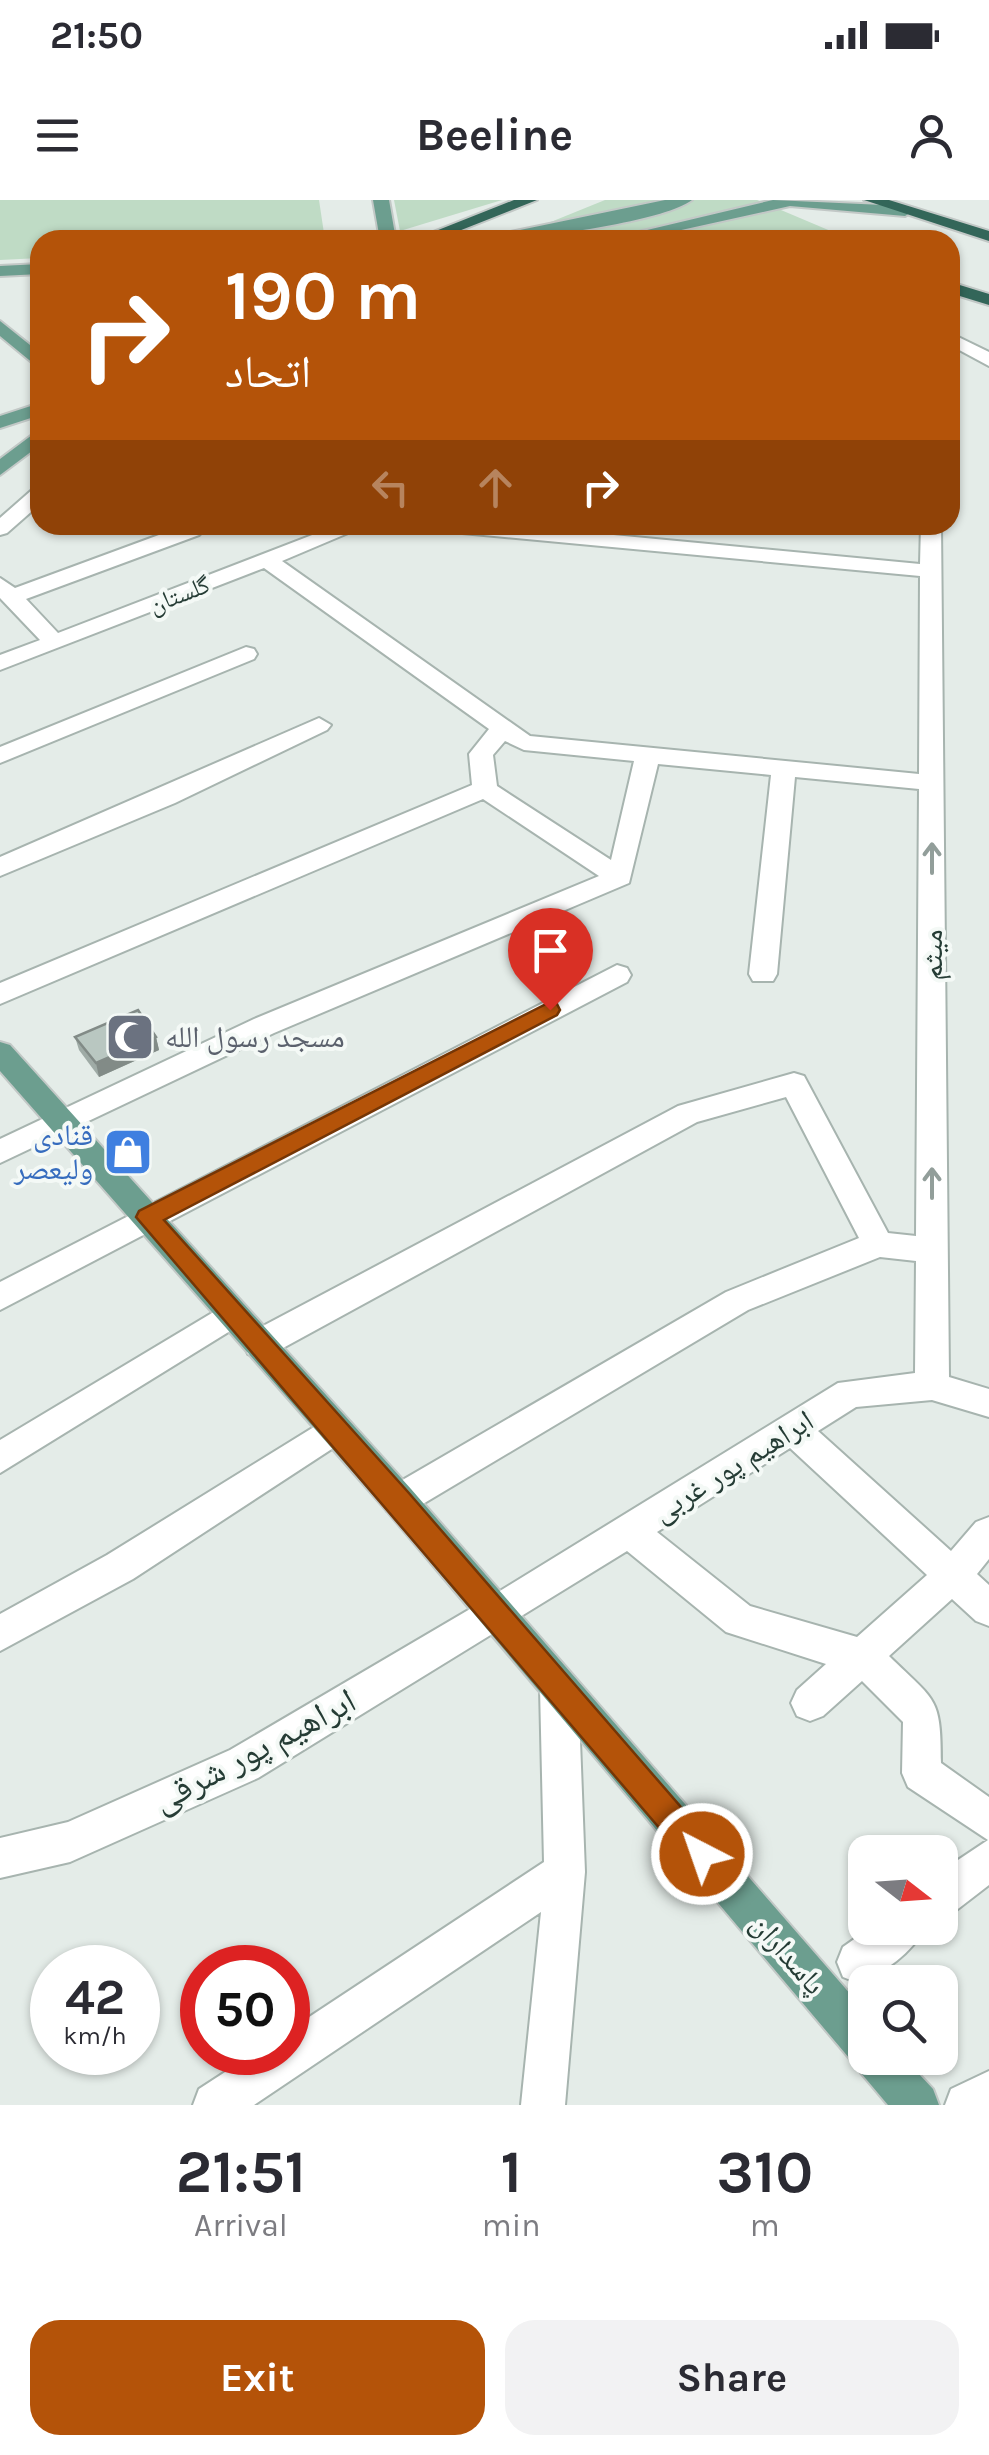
<!DOCTYPE html>
<meta charset="utf-8">
<style>
:root{--surface:#fff;--page:#f2f2f3;--text:#2b2b33;--muted:#7c7c81;--accent:#b45309}
body{margin:0;font-family:Karla,"Noto Naskh Arabic",sans-serif;background:var(--page);color:var(--text);height:100vh;display:flex;flex-direction:column;font-size:38px;white-space:nowrap}
*{box-sizing:border-box;margin:0}
p{font-size:32px;color:var(--muted)}
.icon{flex:none;width:55px;height:55px;fill:none;stroke:currentColor;stroke-width:2;stroke-linecap:round;stroke-linejoin:round}
.map{position:relative;height:1905px;overflow:hidden}
.drawer{display:flex;flex-direction:column;background:var(--surface);flex:1}
.drawer>*{flex:none}
.top-card{position:absolute;left:30px;top:30px;width:930px;height:305px;border-radius:30px;box-shadow:0 2px 8px #0004;background:#b45309;color:#fff;overflow:hidden}
.needle{width:65px;rotate:107deg}
.fabs{position:absolute;left:848px;top:1635px;display:grid;gap:20px}
.fabs a{display:grid;place-items:center;width:110px;height:110px;border-radius:20px;background:var(--surface);box-shadow:0 2px 8px #0004;font-size:50px}
.speed{position:absolute;left:30px;top:1745px;display:flex;gap:20px;font-size:50px;font-weight:700;text-align:center}
.speed>*{display:grid;place-content:center;width:130px;height:130px;border-radius:50%;background:var(--surface);box-shadow:0 2px 8px #0004;line-height:1}
.speed small{font-size:25px;font-weight:400}
.speed .limit{border:15px solid #d22;background:#fff;color:#111}
.pin{position:absolute;display:grid;place-items:center;width:85px;height:85px;color:#fff;margin:-102px -42px;border-radius:50% 50% 50% 0;rotate:-45deg;box-shadow:0 0 10px #0007}
.pin .icon{rotate:45deg}
.me{position:absolute;width:110px;margin:-55px;rotate:319deg;stroke-linejoin:round;filter:drop-shadow(0 0 8px #0008)}
.turn{display:flex;align-items:center;gap:35px;height:210px;padding:0 30px;font-size:45px}
.turn .icon{width:130px;height:130px;stroke-width:2.5}
.turn b{display:block;font-size:70px;line-height:85px}
.lanes{display:flex;align-items:center;height:95px;padding:0 30px;background:#0003;justify-content:center;gap:50px;direction:ltr}
.lanes .off{opacity:.35}
.eta{display:flex;justify-content:space-evenly;align-items:center;height:170px;text-align:center}
.eta b{font-size:60px;font-weight:700;line-height:70px}
.primary-button{display:flex;gap:20px;margin-top:auto;padding:20px 30px}
.primary-button a{flex:1;height:115px;border-radius:30px;background:var(--accent);color:#fff;font-size:40px;font-weight:700;line-height:115px;text-align:center}
.primary-button a+a{background:var(--page);color:var(--text)}
.status{display:flex;justify-content:space-between;align-items:center;height:70px;padding:0 50px;background:var(--surface);direction:ltr}
.status svg{height:28px;fill:currentColor}
header{display:flex;justify-content:space-between;align-items:center;height:130px;padding:0 30px;background:var(--surface);font-size:45px;font-weight:700}
.map>svg:first-child{display:block}
.green{fill:#bfdbc5}
.lines{fill:none;stroke-linecap:round;stroke-linejoin:round}
.minor-casing{stroke:#a7b4af;stroke-width:4}
.major-casing{stroke:#c2c8c6;stroke-width:4}
.highway-casing{stroke:#c2c8c6;stroke-width:4}
.minor{fill:#fff;fill-rule:evenodd}
.major{fill:#6c9e8f;fill-rule:evenodd}
.highway{fill:#336659;fill-rule:evenodd}
.wall{fill:#9faba6}
.shaded-wall{fill:#828b87}
.building{fill:#b9c7c1;stroke:#828b87;stroke-width:2.5}
.oneway{stroke:#929e9a}
.route{fill:#b45309;stroke:#753606;stroke-width:2.5}
.labels{text-anchor:middle;stroke-width:8;stroke-linejoin:round;paint-order:stroke}
.far-street-label{font-size:25px;fill:#253c35;stroke:#f4f9f6}
.street-label{font-size:30px;fill:#253c35;stroke:#f4f9f6}
.worship-label{font-size:30px;fill:#5b616d;stroke:#f4f9f6;text-anchor:start}
.shop-label{font-size:30px;fill:#366cbe;stroke:#f4f9f6;text-anchor:end}
.near-street-label{font-size:35px;fill:#253c35;stroke:#f4f9f6}
</style>
<div class="status"><b>21:50</b><svg viewBox="0 0 49 12"><path d="M0 12V9h3v3zM5 12V6h3v6zM10 12V3h3v9zM15 12V0h3v12zM26 1h20v11H26zM47 4h2v5h-2z"/></svg></div>
<header><svg class="icon" aria-label="menu" viewBox="0 0 24 24"><path d="M4 6h16M4 12h16M4 18h16"/></svg>Beeline<svg class="icon" aria-label="person" viewBox="0 0 24 24"><circle cx="12" cy="8" r="4"/><path d="M4 21q1-7 8-7t8 7"/></svg></header>
<div class="map">
<svg width="989" height="1905" viewBox="0 0 989 1905">
<rect width="100%" height="100%" fill="#e4ece8"/>
<path class="green" d="M0,0H319L325,40H40V58L0,60Z
M394,0H502L400,31Z
M605,0H757L852,40L736,36L485,40L531,30Z"/>
<g class="lines">
<g class="minor-casing">
<path id="minor" d="M950,133L989,152V166L950,145Z
M40,287V304L7,333L0,335V318L33,289Z
M186,325H209L199,335L26,399L58,433L338,325H367L282,361L530,536L919,574L920,376L441,331L431,325H508L920,364L921,325H941L949,1177L989,1189V1217L932,1200L856,1207L818,1231L951,1351L976,1322L989,1317V1359L977,1374L989,1385V1426L976,1421L952,1399L889,1456C936,1502 941,1496 941,1563L989,1597V1685L954,1712L940,1718V1672L988,1640L908,1587L902,1573L903,1522L862,1481L823,1516L810,1521L797,1516L791,1503L797,1490L826,1464L726,1432L627,1351L258,1578L70,1662L0,1678V1638L68,1622L230,1550L482,1402L838,1183L915,1173L916,1061L880,1057L748,1110L411,1311L399,1316L387,1311L381,1300L387,1289L726,1092L859,1038L786,897L697,922L272,1154L260,1158L248,1154L244,1144L248,1134L678,906L794,873L804,876L888,1033L916,1036L919,589L795,577L777,774L773,781H753L749,774L771,575L658,564L629,683L274,833L0,963V939L254,819L599,676L483,599L0,804V783L472,585L469,554L489,529L264,368L0,470V455L40,440L0,398V378L15,388ZM505,541L524,550L634,561L611,660L497,586L493,555ZM790,1248L927,1375L857,1437L750,1406L657,1332Z
M246,447L254,449L257,454L254,459L0,563V547Z
M319,518L331,525L327,530L175,603L0,676V657Z
M617,765L627,768L631,775L627,782L0,1110V1082Z
M232,1101L243,1105L248,1114L243,1123L0,1273V1240Z
M335,1214L347,1219L352,1229L347,1239L133,1379L0,1451V1414L107,1355Z
M559,1470L572,1475L578,1488L585,1672L565,1905H521L541,1712L254,1905H193L199,1889L256,1852H288V1831L544,1662L540,1488L546,1475Z
M870,1728H924C913,1753 883,1773 858,1783L843,1777L837,1762L843,1747Z
M989,1871V1905H945L951,1889Z"/>
</g>
<g class="major-casing">
<path id="major" d="M373,0H389L396,40H380Z
M665,0H692C663,22 528,40 488,40L496,35Z
M773,0L905,6L913,11L905,16L790,6L636,40H605Z
M40,64V74L0,76V66Z
M0,121L40,153V169L0,136Z
M40,203V215L0,228V216Z
M40,229V245L0,275V259Z
M0,842L10,845L411,1289L865,1811V1858H904L933,1889L939,1905H888L861,1873L856,1862L850,1859L387,1311L0,871Z"/>
</g>
<g class="highway-casing">
<path id="highway" d="M514,0H537L436,40H413Z
M864,0H889L989,31V41Z
M950,82L989,94V105L950,93Z"/>
</g>
<use href="#minor" class="minor"/>
<use href="#major" class="major"/>
<use href="#highway" class="highway"/>
</g>
<path class="wall" d="M75,837H156L159,850L99,877L79,850Z"/>
<path class="shaded-wall" d="M156,837L159,850L99,877L96,863Z"/>
<path class="building" d="M138,810L156,837L96,863L75,837Z"/>
<defs><path id="oneway-shaft" d="M-6 0H5M1.5-3L5.5 0L1.5 3" fill="none" stroke-width="1.6" stroke-linecap="round" stroke-linejoin="round" transform="scale(2.5)"/></defs>
<g class="oneway">
<use href="#oneway-shaft" transform="translate(932 658) rotate(-90)"/>
<use href="#oneway-shaft" transform="translate(932 983) rotate(-90)"/>
</g>
<path class="route" d="M550,802L557,804L560,810L557,815L164,1020L408,1292L713,1644L718,1654L713,1665L702,1670L691,1665L136,1017L139,1011Z"/>
<defs>
<g id="mosque-square" transform="scale(2.5)"><rect x="-9" y="-9" width="18" height="18" rx="4" fill="#6b7280" stroke="#f4f9f6"/><path d="M3.5-4.9A6 6 0 1 0 3.5 4.9A5 5 0 1 1 3.5-4.9Z" fill="#fff"/></g>
<g id="shop-square" transform="scale(2.5)"><rect x="-9" y="-9" width="18" height="18" rx="4" fill="#3f7fe0" stroke="#f4f9f6"/><path d="M-5-2.5h2.3a2.7 3.5 0 0 1 5.4 0H5L5.5 6h-11ZM-1.5-2.5h3a1.5 2.3 0 0 0-3 0Z" fill="#fff"/></g>
</defs>
<g fill-rule="evenodd">
<use href="#mosque-square" x="130" y="837"/>
<use href="#shop-square" x="128" y="952"/>
</g>
<g class="labels">
<g class="far-street-label">
<text transform="translate(179 394) rotate(-21)" y="9">گلستان</text>
</g>
<g class="street-label">
<text transform="translate(932 755) rotate(-90)" y="10">میثم</text>
<text transform="translate(733 1266) rotate(-32)" y="10">ابراهیم پور غربی</text>
<text transform="translate(788 1754) rotate(49)" y="10">پاسداران</text>
</g>
<g class="worship-label">
<text x="165" y="847">مسجد رسول الله</text>
</g>
<g class="shop-label">
<text x="93" y="945">قنادی<tspan x="93" dy="34">ولیعصر</tspan></text>
</g>
<g class="near-street-label">
<text transform="translate(254 1550) rotate(-28)" y="12">ابراهیم پور شرقی</text>
</g>
</g>
</svg>
<div class="fabs">
<a><svg class="needle" viewBox="-14 -14 28 28"><path d="M0-13l5 13h-10z" fill="#e53935"/><path d="M0 13l5-13h-10z" fill="#7c7c81"/></svg></a>
<a><svg class="icon" aria-label="search" viewBox="0 0 24 24"><circle cx="10" cy="10" r="6"/><path d="M15 15l6 6"/></svg></a>
</div>
<div class="speed"><div>42<small>km/h</small></div><div class="limit">50</div></div>
<div class="pin" style="left:550px;top:810px;background:#d93025"><svg class="icon" aria-label="arrive" viewBox="0 0 24 24"><path d="M6 21V4h12l-3 4 3 4H6"/></svg></div>
<svg class="me" style="left:702px;top:1654px" viewBox="-20 -20 40 40"><circle r="17" fill="#b45309" stroke="#fff" stroke-width="3"/><path d="M0-11L8 9 0 5-8 9z" fill="#fff"/></svg>
<div class="top-card">
<div class="turn"><svg class="icon" aria-label="right" viewBox="0 0 24 24"><path d="M7 20v-9h11M14 6l5 5-5 5"/></svg><div><b>190 m</b>اتحاد</div></div>
<div class="lanes"><svg class="icon off" aria-label="left" viewBox="0 0 24 24"><path d="M17 20v-9H6M10 6l-5 5 5 5"/></svg><svg class="icon off" aria-label="ahead" viewBox="0 0 24 24"><path d="M12 20V5M6 11l6-6 6 6"/></svg><svg class="icon" aria-label="right" viewBox="0 0 24 24"><path d="M7 20v-9h11M14 6l5 5-5 5"/></svg></div>
</div>
</div>
<section class="drawer">
<div class="eta">
<div><b>21:51</b><p>Arrival</p></div>
<div><b>1</b><p>min</p></div>
<div><b>310</b><p>m</p></div>
</div>
<div class="primary-button"><a>Exit</a><a>Share</a></div>
</section>
